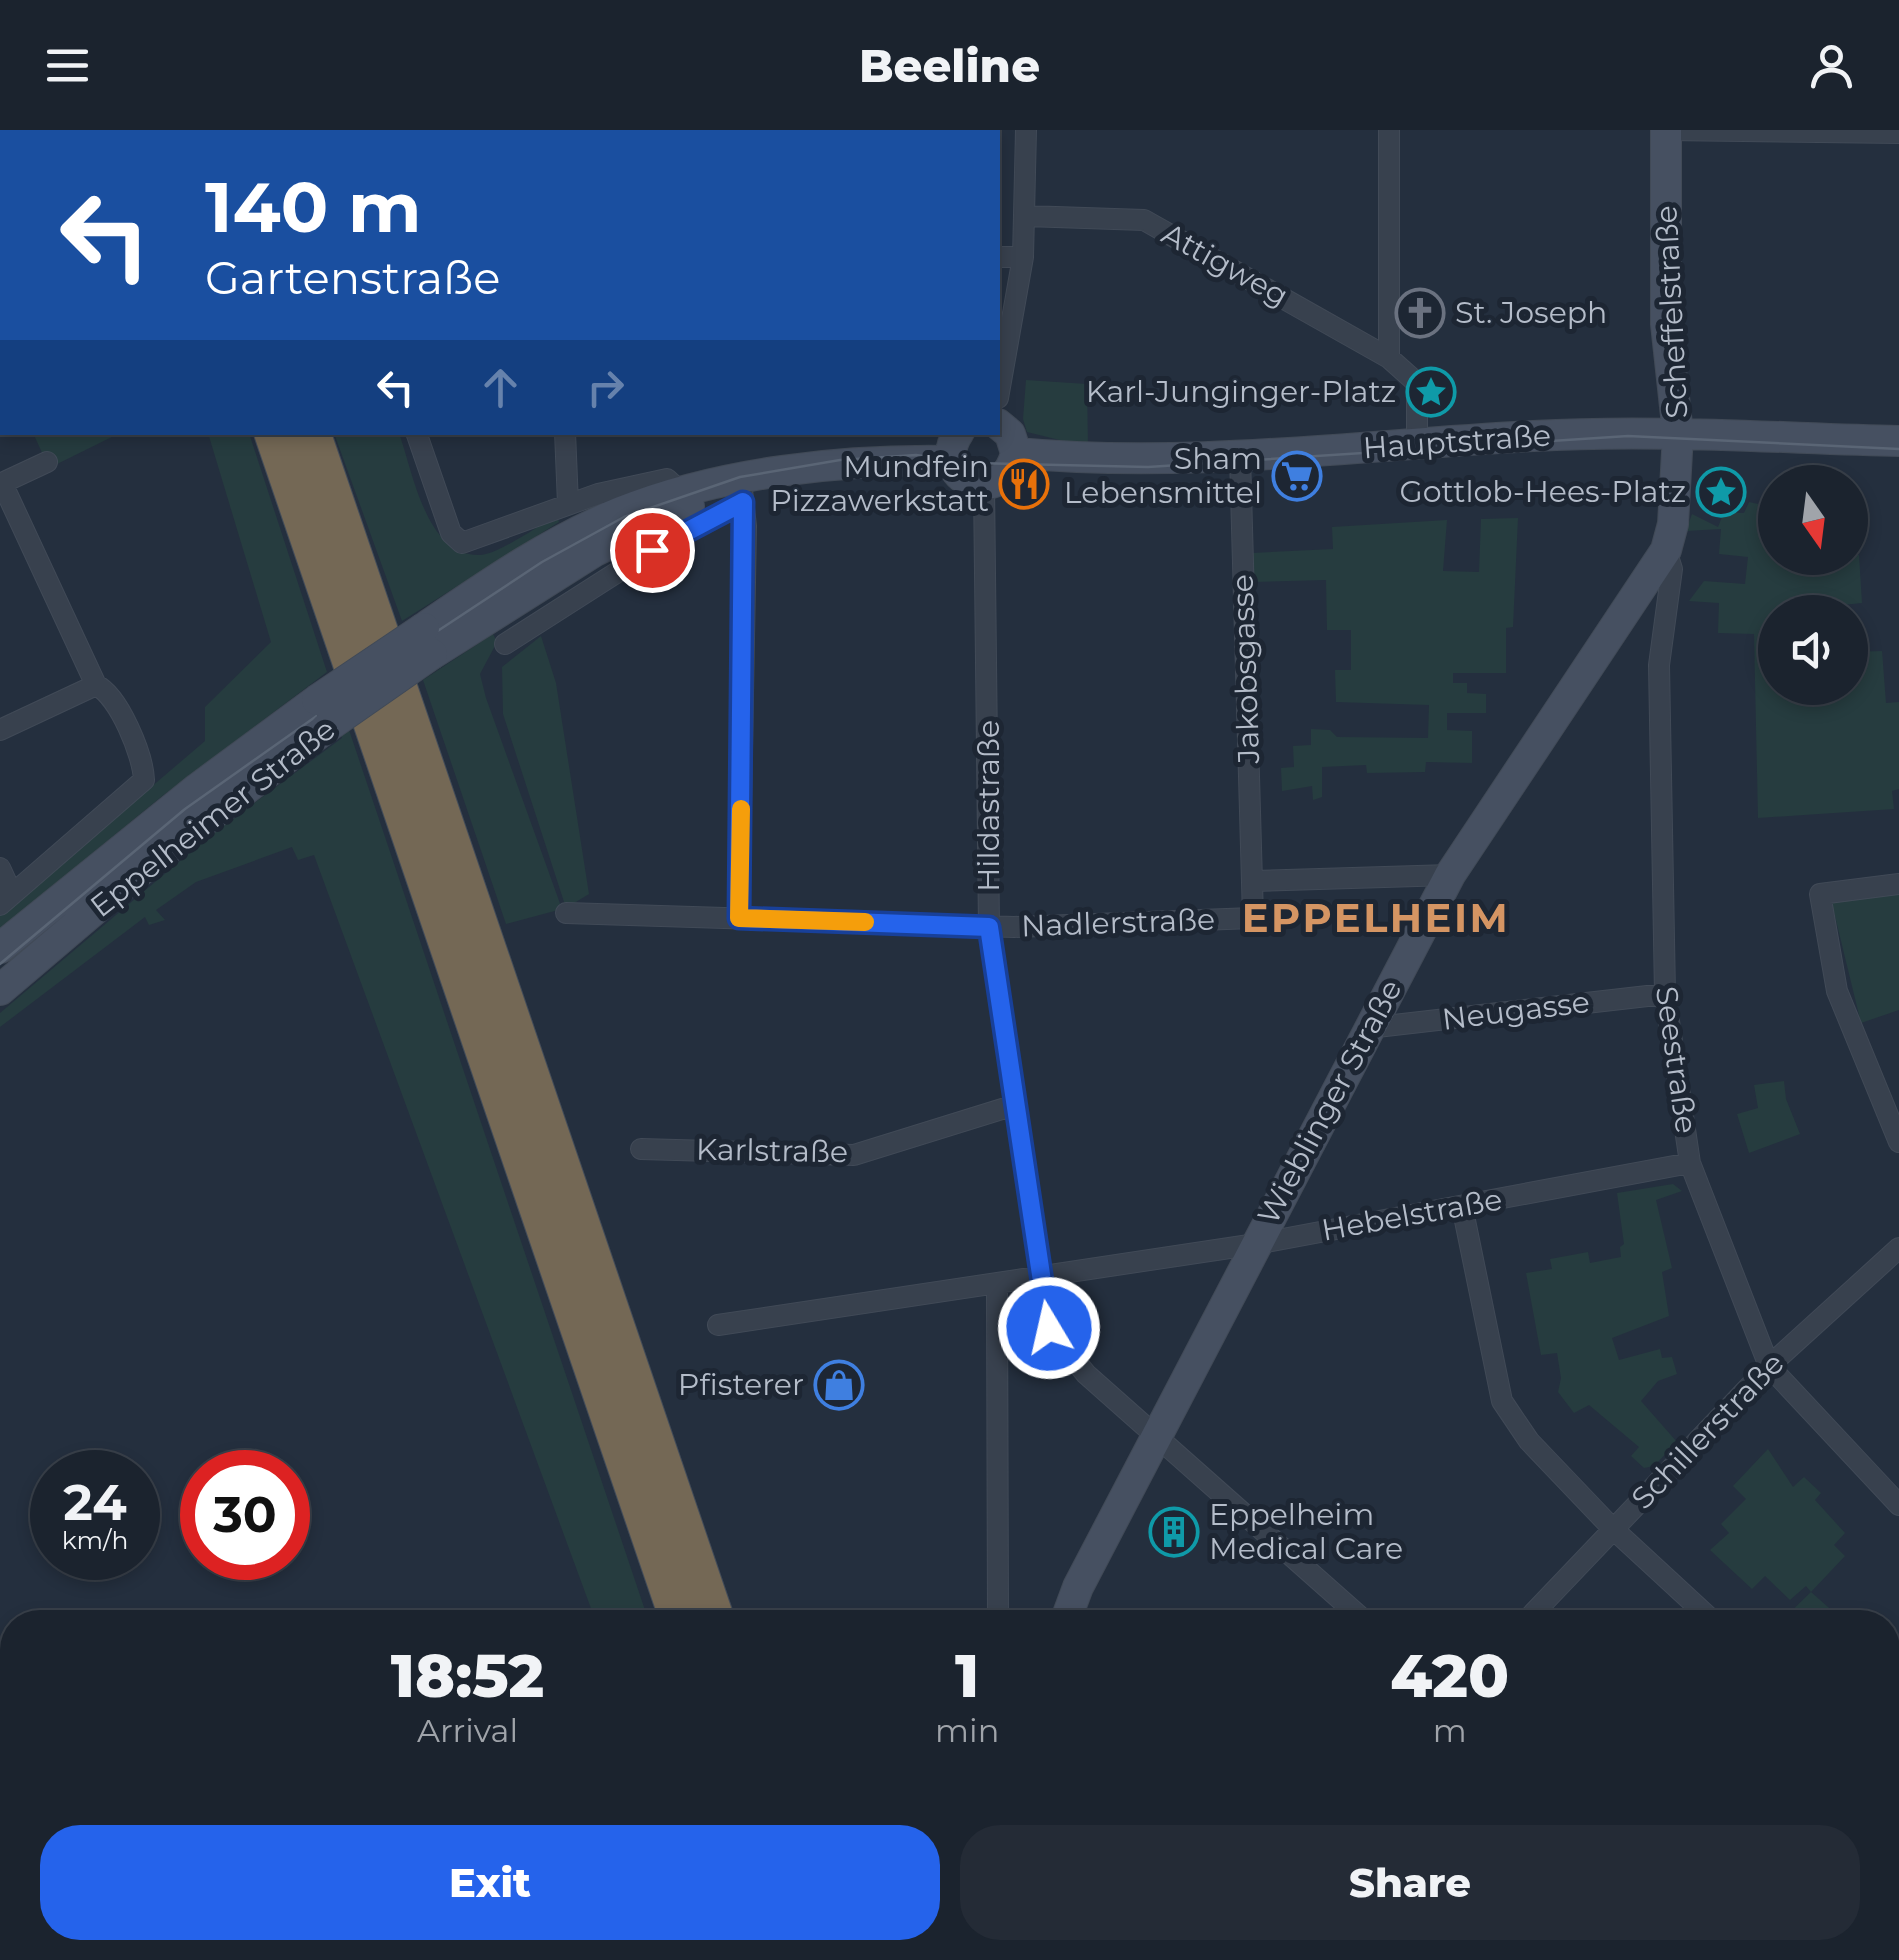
<!DOCTYPE html>
<meta charset="utf-8">
<style>
:root{--surface:#1b232e;--page:#242b36;--text:#f1f3f6;--muted:#a0a4aa;--line:#39404a;--accent:#2563eb}
body{margin:0;font-family:Montserrat,sans-serif;background:var(--page);color:var(--text);height:100vh;display:flex;flex-direction:column;font-size:38px;white-space:nowrap}
*{box-sizing:border-box;margin:0}
p{font-size:32px;color:var(--muted)}
.icon{flex:none;width:55px;height:55px;fill:none;stroke:currentColor;stroke-width:2;stroke-linecap:round;stroke-linejoin:round}
.map{position:relative;flex:1;overflow:hidden}
.panel{position:absolute;left:0px;top:1480px;width:1900px;height:350px;display:flex;flex-direction:column;background:var(--surface);border-radius:40px 40px 0 0;box-shadow:0 5px 15px #0003,0 0 0 2px var(--line)}
.panel>*{flex:none}
.hud{position:absolute;left:0px;top:0px;width:1000px;height:305px;box-shadow:0 5px 15px #0003,0 0 0 2px var(--line);background:#1a4fa0;color:#fff;overflow:hidden}
.needle{width:65px;rotate:166deg}
.fabs{position:absolute;left:1758px;top:335px;display:grid;gap:20px}
.fabs a{display:grid;place-items:center;width:110px;height:110px;border-radius:50%;background:var(--surface);box-shadow:0 5px 15px #0003,0 0 0 2px var(--line);font-size:50px}
.speed{position:absolute;left:30px;top:1320px;display:flex;gap:20px;font-size:50px;font-weight:700;text-align:center}
.speed>*{display:grid;place-content:center;width:130px;height:130px;border-radius:50%;background:var(--surface);box-shadow:0 5px 15px #0003,0 0 0 2px var(--line);line-height:1}
.speed small{font-size:25px;font-weight:400}
.speed .limit{border:15px solid #d22;background:#fff;color:#111}
.pin{position:absolute;display:grid;place-items:center;width:85px;height:85px;color:#fff;margin:-42px;border:5px solid #fff;border-radius:50%;box-shadow:0 2px 10px #0007}
.me{position:absolute;width:110px;margin:-55px;rotate:351deg;stroke-linejoin:round;filter:drop-shadow(0 0 8px #0008)}
.turn{display:flex;align-items:center;gap:35px;height:210px;padding:0 40px;font-size:45px}
.turn .icon{width:130px;height:130px;stroke-width:2.5}
.turn b{display:block;font-size:70px;line-height:85px}
.lanes{display:flex;align-items:center;height:95px;padding:0 40px;background:#0003;justify-content:center;gap:50px;direction:ltr}
.lanes .off{opacity:.35}
.eta{display:flex;justify-content:space-evenly;align-items:center;height:170px;text-align:center}
.eta b{font-size:60px;font-weight:800;line-height:70px}
.button{display:flex;gap:20px;margin-top:auto;padding:20px 40px}
.button a{flex:1;height:115px;border-radius:40px;background:var(--accent);color:#fff;font-size:40px;font-weight:800;line-height:115px;text-align:center}
.button a+a{background:var(--page);color:var(--text)}
header{display:flex;justify-content:space-between;align-items:center;height:130px;padding:0 40px;background:var(--surface);font-size:45px;font-weight:800}
.map>svg:first-child{display:block}
.green{fill:#263c3f}
.lines{fill:none;stroke-linecap:round;stroke-linejoin:round}
.street-casing{stroke:#414a57;stroke-width:22}
.secondary-casing{stroke:#414a57;stroke-width:32}
.highway-casing{stroke:#434c59;stroke-width:40}
.street{stroke:#38414e;stroke-width:20}
.secondary{stroke:#465061;stroke-width:30}
.highway{stroke:#746855;stroke-width:38}
.tram{stroke:#5a6575;stroke-width:2.5}
.secondary-bridge-casing{stroke:#414a57;stroke-width:32;stroke-linecap:butt}
.secondary-bridge{stroke:#465061;stroke-width:30}
.route-casing{stroke:#184099;stroke-width:25}
.route{stroke:#2563eb;stroke-width:18}
.slow{stroke:#f59e0b;stroke-width:18}
.labels{text-anchor:middle;stroke-width:10;stroke-linejoin:round;paint-order:stroke}
.street-label{font-size:30px;fill:#b4bcc9;stroke:#1d2633}
.poi-label{font-size:30px;fill:#b4bcc9;stroke:#1d2633;text-anchor:end}
.district-label{font-size:40px;font-weight:bold;letter-spacing:2.5px;fill:#d59563;stroke:#1d2633}
</style>
<header><svg class="icon" aria-label="menu" viewBox="0 0 24 24"><path d="M4 6h16M4 12h16M4 18h16"/></svg>Beeline<svg class="icon" aria-label="person" viewBox="0 0 24 24"><circle cx="12" cy="8" r="4"/><path d="M4 21q1-7 8-7t8 7"/></svg></header>
<div class="map">
<svg width="1899" height="1830" viewBox="0 0 1899 1830">
<rect width="100%" height="100%" fill="#242f3e"/>
<path class="green" d="M1026,250L1087,254L1088,317L1027,302L1023,289Z
M33,303H120L49,338Z
M208,303H249L327,542L161,667L0,799V786L205,611V577L271,512Z
M334,303H399C413,342 426,427 480,425C497,425 540,395 557,385L559,392L402,491Z
M1749,372L1758,374L1762,415H1775V428L1859,425L1862,473L1775,482V558H1850V522L1882,521L1886,573L1899,572V659L1892,661L1894,679L1758,688L1754,504L1718,503L1719,473L1689,471L1704,451L1745,454L1748,427L1719,424L1721,399L1686,401L1692,384L1718,397L1724,382L1744,383Z
M1518,388L1513,497L1506,498V543H1453V553H1467V563L1486,564V583H1447V600L1472,601V633L1426,632L1425,642L1367,643L1366,635L1322,637V667L1313,670L1312,656L1282,661L1281,638L1294,637L1293,616L1311,615V599L1330,600L1337,607L1428,608L1429,575L1336,572L1335,540H1351V500H1327L1326,450L1253,452L1252,423L1333,419L1332,397L1447,390L1443,441L1479,442L1481,389Z
M493,504L497,512L480,544L486,568L562,779L506,794L423,550Z
M541,506L556,553L589,764L566,778L503,584L502,537Z
M344,585L649,1492H596L314,725L298,730L292,717L196,752L156,780L165,790L149,795L145,787L0,897V883L206,709L342,608L336,591Z
M1899,758V880L1861,893L1832,774L1835,768Z
M1784,951L1786,969L1800,1004L1749,1023L1737,984L1758,978L1754,955Z
M1673,1054L1682,1061L1656,1070L1672,1138L1662,1142L1669,1186L1612,1208L1619,1230L1660,1219L1662,1228L1672,1227L1677,1244L1658,1251L1641,1271L1677,1312L1654,1336L1644,1338L1631,1326L1639,1317L1589,1275L1574,1283L1558,1262L1561,1248L1557,1223L1541,1225L1526,1143L1552,1139L1550,1129L1588,1122L1590,1133L1621,1127L1620,1117L1624,1114L1617,1063Z
M1768,1319L1793,1357L1804,1347L1821,1363L1815,1370L1845,1403L1834,1415L1845,1426L1811,1462L1845,1492H1780L1811,1462L1806,1456L1790,1470L1765,1446L1752,1459L1710,1420L1729,1403L1721,1394L1746,1369L1733,1356Z"/>
<g class="lines">
<g class="street-casing">
<path id="street" d="M311,0L312,2
M557,0V2
M1666,0L1899,3
M791,2V0
M1026,86L1144,90L1389,228L1417,253V314
M998,127H1023
M1389,228V0
M998,268L1023,127L1026,0
M416,302L451,403L462,413L598,364L667,349L680,361
M565,302L568,374
M2,353L96,555
M0,354L47,332
M984,355L989,797L1049,1198L1086,1244L1366,1492
M1666,420L1672,439L1659,535L1665,864L1690,1033L1769,1236L1899,1375
M505,514L652,420L743,372
M0,600L96,555
M0,738L12,764
M1252,751L1450,745
M1899,754L1820,764L1837,861L1899,1012
M0,775L144,650C143,625 119,566 96,555
M566,783L1014,797L1253,788L1240,327
M739,789L746,396L741,351
M1368,898L1665,864
M641,1019L854,1025L1015,975
M1462,1076L1502,1271L1529,1311L1612,1398L1714,1492
M997,1154L998,1492
M718,1195L1256,1114L1690,1033
M1525,1492L1769,1236L1899,1118
M1888,1663L1899,1674
M396,1818L400,1830
M1205,1818L1218,1830
M1724,1818L1738,1830
M331,1830L358,1818
M981,1830L984,1818
M1569,1830L1580,1818"/>
</g>
<g class="secondary-casing">
<path id="secondary" d="M959,302C927,349 1003,381 1016,323L1010,304L998,294
M1016,323C1189,339 1360,315 1533,306C1655,299 1777,308 1899,311
M424,498C487,455 550,411 621,382C720,342 844,329 950,331
M432,524L595,421L689,376
M0,818L198,658L317,570
M0,860L154,729L326,598
M1065,1492L1078,1457L1450,745L1666,420L1673,394L1678,304L1666,194V0
M0,1571L12,1606
M83,1818L87,1830
M941,1830L946,1818"/>
</g>
<g class="highway-casing">
<path id="highway" d="M169,0L170,2
M208,0L209,2
M273,302L680,1492
M311,302L716,1492
M792,1818L796,1830
M828,1818L832,1830"/>
</g>
<use href="#street" class="street"/>
<use href="#secondary" class="secondary"/>
<use href="#highway" class="highway"/>
<path class="tram" d="M0,834L185,679L427,508L542,432L624,387L740,347L840,330L916,325L973,333L1148,337L1628,306L1899,319"/>
<g class="secondary-bridge-casing">
<path id="secondary-bridge" d="M317,570L424,498
M326,598L432,524"/>
</g>
<use href="#secondary-bridge" class="secondary-bridge"/>
</g>
<g class="lines">
<g class="route-casing">
<path id="route" d="M652,420L743,372L739,788L989,797L1049,1198"/>
</g>
<use href="#route" class="route"/>
<path class="slow" d="M741,679L739,788L865,792"/>
</g>
<defs>
<g id="church-ring" transform="scale(2.5)"><circle r="9.5" fill="#1d2633" stroke="#6b7280" stroke-width="1.5"/><path d="M-1.2-6h2.4v3.5h3.3v2.4h-3.3V6h-2.4V-.1h-3.3v-2.4h3.3Z" fill="#6b7280"/></g>
<g id="sight-ring" transform="scale(2.5)"><circle r="9.5" fill="#1d2633" stroke="#0f9aa8" stroke-width="1.5"/><path d="M0-6L1.8-2.2L6-1.7L2.9 1.2L3.7 5.4L0 3.3L-3.7 5.4L-2.9 1.2L-6-1.7L-1.8-2.2Z" fill="#0f9aa8"/></g>
<g id="supermarket-ring" transform="scale(2.5)"><circle r="9.5" fill="#1d2633" stroke="#3f7fe0" stroke-width="1.5"/><path d="M-6-5.5h2.5l.6 2H6L4.5 2H-2.5L-4.4-4H-6ZM-1.5 3.2a1.3 1.3 0 1 0 .1 0ZM3 3.2a1.3 1.3 0 1 0 .1 0Z" fill="#3f7fe0"/></g>
<g id="restaurant-ring" transform="scale(2.5)"><circle r="9.5" fill="#1d2633" stroke="#e8710a" stroke-width="1.5"/><path d="M-5-6h1v4h1v-4h1v4h1v-4h1v5L-1.5 .5V6h-2V.5L-5-1ZM5-6V6H3V1.5H1.5Q1.5-4 5-6Z" fill="#e8710a"/></g>
<g id="shop-ring" transform="scale(2.5)"><circle r="9.5" fill="#1d2633" stroke="#3f7fe0" stroke-width="1.5"/><path d="M-5-2.5h2.3a2.7 3.5 0 0 1 5.4 0H5L5.5 6h-11ZM-1.5-2.5h3a1.5 2.3 0 0 0-3 0Z" fill="#3f7fe0"/></g>
<g id="building-ring" transform="scale(2.5)"><circle r="9.5" fill="#1d2633" stroke="#0f9aa8" stroke-width="1.5"/><path d="M-4-6H4V6H1V3H-1V6H-4ZM-2.5-4.3h1.7v1.8h-1.7ZM.8-4.3h1.7v1.8H.8ZM-2.5-1h1.7V.8h-1.7ZM.8-1h1.7V.8H.8Z" fill="#0f9aa8"/></g>
</defs>
<g fill-rule="evenodd">
<use href="#church-ring" x="1420" y="183"/>
<use href="#sight-ring" x="1431" y="262"/>
<use href="#supermarket-ring" x="1297" y="346"/>
<use href="#restaurant-ring" x="1024" y="354"/>
<use href="#sight-ring" x="1721" y="362"/>
<use href="#shop-ring" x="839" y="1255"/>
<use href="#building-ring" x="1174" y="1402"/>
</g>
<g class="labels">
<g class="street-label">
<text transform="translate(1225 135) rotate(29)" y="10">Attigweg</text>
<text transform="translate(1672 182) rotate(-93)" y="10">Scheffelstraße</text>
<text transform="translate(1457 312) rotate(-4)" y="10">Hauptstraße</text>
<text transform="translate(1246 539) rotate(-92)" y="10">Jakobsgasse</text>
<text transform="translate(989 676) rotate(-90)" y="10">Hildastraße</text>
<text transform="translate(213 688) rotate(-38)" y="10">Eppelheimer Straße</text>
<text transform="translate(1118 793) rotate(-2)" y="10">Nadlerstraße</text>
<text transform="translate(1516 881) rotate(-7)" y="10">Neugasse</text>
<text transform="translate(1676 930) rotate(82)" y="10">Seestraße</text>
<text transform="translate(1330 972) rotate(-62)" y="10">Wieblinger Straße</text>
<text transform="translate(772 1021) rotate(1)" y="10">Karlstraße</text>
<text transform="translate(1412 1085) rotate(-10)" y="10">Hebelstraße</text>
<text transform="translate(1708 1301) rotate(-46)" y="10">Schillerstraße</text>
</g>
<g class="poi-label">
<text x="1455" y="193" text-anchor="start">St. Joseph</text>
<text x="1396" y="272">Karl-Junginger-Platz</text>
<text x="1262" y="339">Sham<tspan x="1262" dy="34">Lebensmittel</tspan></text>
<text x="989" y="347">Mundfein<tspan x="989" dy="34">Pizzawerkstatt</tspan></text>
<text x="1686" y="372">Gottlob-Hees-Platz</text>
<text x="804" y="1265">Pfisterer</text>
<text x="1209" y="1395" text-anchor="start">Eppelheim<tspan x="1209" dy="34">Medical Care</tspan></text>
</g>
<g class="district-label">
<text x="1376" y="802">EPPELHEIM</text>
</g>
</g>
</svg>
<div class="fabs">
<a><svg class="needle" viewBox="-14 -14 28 28"><path d="M0-13l5 13h-10z" fill="#e53935"/><path d="M0 13l5-13h-10z" fill="#a0a4aa"/></svg></a>
<a><svg class="icon" aria-label="sound" viewBox="0 0 24 24"><path d="M4 9h4l5-4v14l-5-4H4zM17 9q2 3 0 6"/></svg></a>
</div>
<div class="speed"><div>24<small>km/h</small></div><div class="limit">30</div></div>
<div class="pin" style="left:652px;top:420px;background:#d93025"><svg class="icon" aria-label="arrive" viewBox="0 0 24 24"><path d="M6 21V4h12l-3 4 3 4H6"/></svg></div>
<svg class="me" style="left:1049px;top:1198px" viewBox="-20 -20 40 40"><circle r="17" fill="#2563eb" stroke="#fff" stroke-width="3"/><path d="M0-11L8 9 0 5-8 9z" fill="#fff"/></svg>
<div class="hud">
<div class="turn"><svg class="icon" aria-label="left" viewBox="0 0 24 24"><path d="M17 20v-9H6M10 6l-5 5 5 5"/></svg><div><b>140 m</b>Gartenstraße</div></div>
<div class="lanes"><svg class="icon" aria-label="left" viewBox="0 0 24 24"><path d="M17 20v-9H6M10 6l-5 5 5 5"/></svg><svg class="icon off" aria-label="ahead" viewBox="0 0 24 24"><path d="M12 20V5M6 11l6-6 6 6"/></svg><svg class="icon off" aria-label="right" viewBox="0 0 24 24"><path d="M7 20v-9h11M14 6l5 5-5 5"/></svg></div>
</div>
<section class="panel">
<div class="eta">
<div><b>18:52</b><p>Arrival</p></div>
<div><b>1</b><p>min</p></div>
<div><b>420</b><p>m</p></div>
</div>
<div class="button"><a>Exit</a><a>Share</a></div>
</section>
</div>
